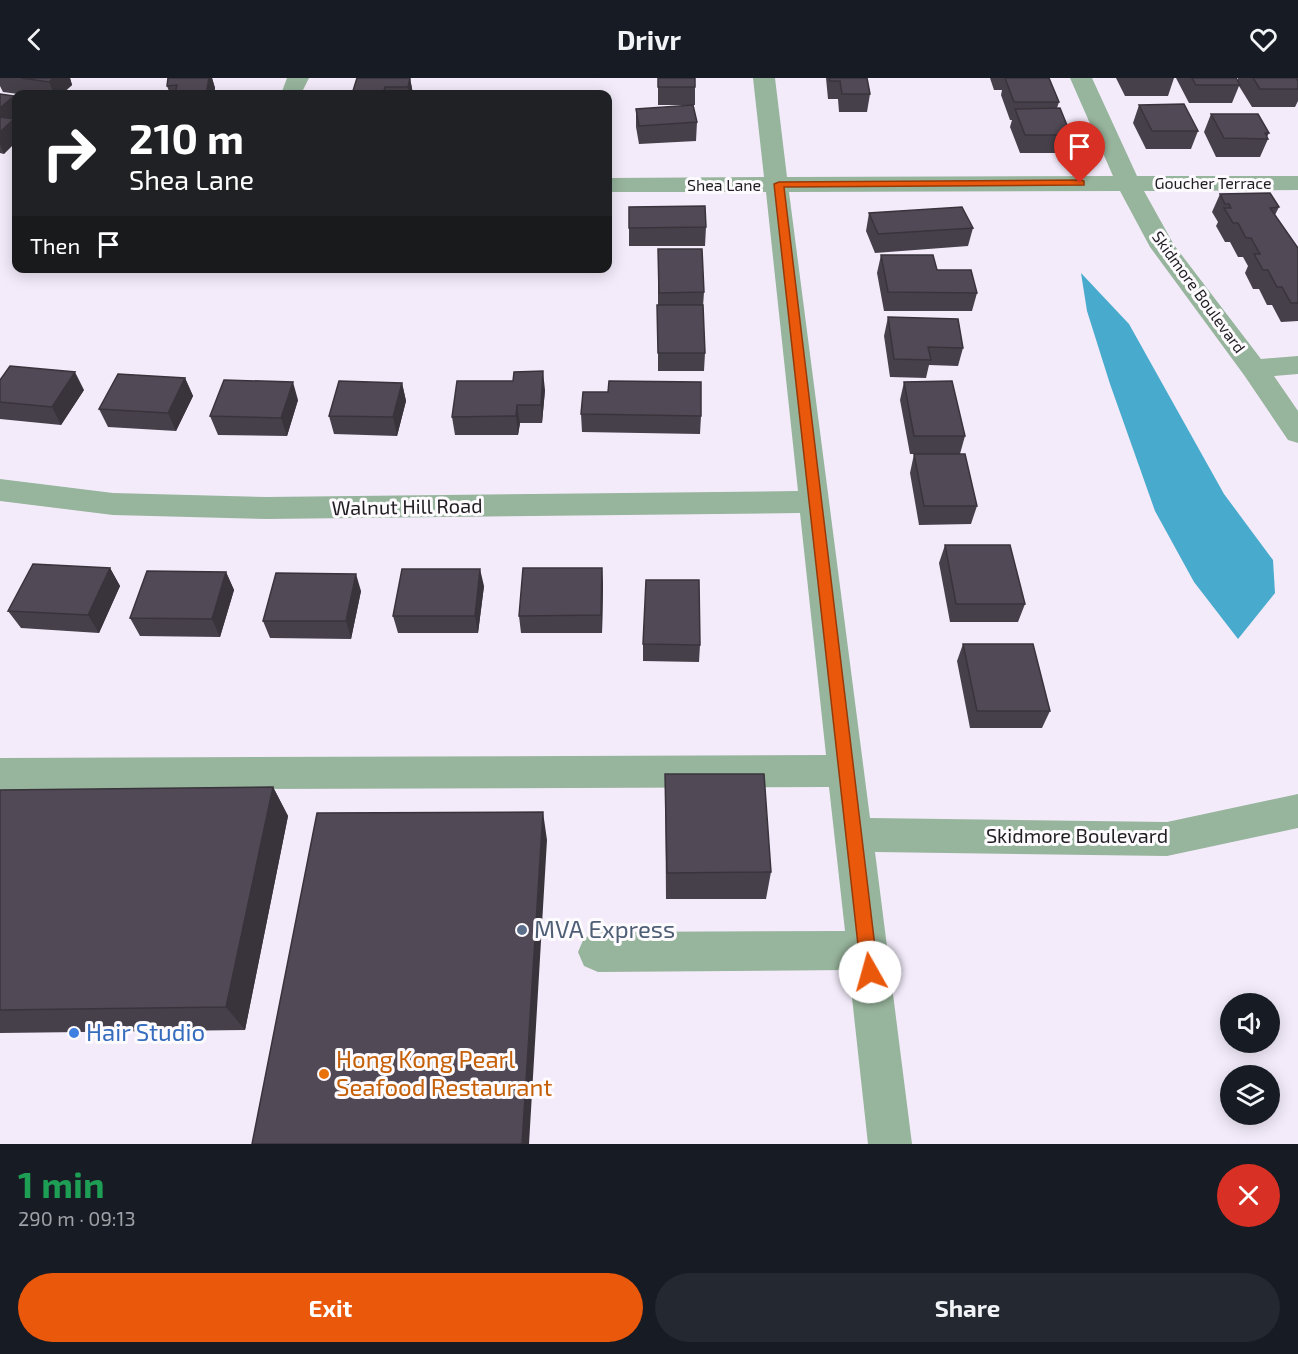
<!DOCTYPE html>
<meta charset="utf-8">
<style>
:root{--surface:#171b24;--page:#242831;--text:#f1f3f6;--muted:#9ea1a6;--accent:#ea580c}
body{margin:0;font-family:"Exo 2",sans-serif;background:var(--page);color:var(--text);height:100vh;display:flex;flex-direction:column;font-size:22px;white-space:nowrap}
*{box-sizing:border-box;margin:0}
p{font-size:20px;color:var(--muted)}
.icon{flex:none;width:33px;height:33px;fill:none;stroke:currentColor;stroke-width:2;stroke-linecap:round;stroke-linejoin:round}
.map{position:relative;height:1066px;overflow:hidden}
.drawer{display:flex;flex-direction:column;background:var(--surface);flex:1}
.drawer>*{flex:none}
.hud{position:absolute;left:12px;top:12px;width:600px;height:183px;border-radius:12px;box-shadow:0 3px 15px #0003;background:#202124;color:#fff;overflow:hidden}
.controls{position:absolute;left:1220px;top:915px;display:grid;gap:12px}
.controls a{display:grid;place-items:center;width:60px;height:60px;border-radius:50%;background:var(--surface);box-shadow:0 3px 15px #0003;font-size:30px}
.pin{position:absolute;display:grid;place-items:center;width:51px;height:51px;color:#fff;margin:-62px -26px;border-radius:50% 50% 50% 0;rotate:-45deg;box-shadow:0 0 6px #0007}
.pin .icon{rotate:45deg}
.me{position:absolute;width:66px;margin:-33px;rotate:353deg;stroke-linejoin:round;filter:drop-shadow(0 0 4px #0008)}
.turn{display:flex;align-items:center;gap:21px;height:126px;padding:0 18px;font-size:27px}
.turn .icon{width:78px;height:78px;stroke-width:2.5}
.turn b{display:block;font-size:42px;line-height:51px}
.then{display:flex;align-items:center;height:57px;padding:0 18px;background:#0003;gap:12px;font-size:22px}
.round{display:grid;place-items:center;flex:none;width:63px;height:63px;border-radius:32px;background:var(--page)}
.head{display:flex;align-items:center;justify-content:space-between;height:102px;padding:0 18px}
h1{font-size:36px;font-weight:700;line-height:45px;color:#1e9e55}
.action{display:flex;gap:12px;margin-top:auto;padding:12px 18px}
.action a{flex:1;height:69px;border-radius:36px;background:var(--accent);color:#fff;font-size:24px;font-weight:700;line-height:69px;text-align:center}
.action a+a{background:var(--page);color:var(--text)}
header{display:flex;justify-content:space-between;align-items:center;height:78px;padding:0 18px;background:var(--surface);font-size:27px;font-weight:700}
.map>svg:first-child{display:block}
.water{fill:#48abcd}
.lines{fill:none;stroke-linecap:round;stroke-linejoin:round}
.minor{fill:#97b49c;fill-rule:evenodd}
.wall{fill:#46404a}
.shaded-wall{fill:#39343c}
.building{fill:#514a56;stroke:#39343c;stroke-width:1.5}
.route{fill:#ea580c;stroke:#983908;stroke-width:1.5}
.service-dot{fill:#5c6f8a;stroke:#fdfbfe;stroke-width:2}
.shop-dot{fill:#3f7fe0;stroke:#fdfbfe;stroke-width:2}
.food-dot{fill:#e8710a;stroke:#fdfbfe;stroke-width:2}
.labels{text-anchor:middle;stroke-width:6;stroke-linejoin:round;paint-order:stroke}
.far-street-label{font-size:16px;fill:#211e23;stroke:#fdfbfe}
.street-label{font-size:20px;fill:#211e23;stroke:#fdfbfe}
.near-service-label{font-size:24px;fill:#4e5e75;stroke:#fdfbfe;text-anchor:start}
.near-shop-label{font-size:24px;fill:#366cbe;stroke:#fdfbfe;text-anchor:start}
.near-food-label{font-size:24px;fill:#c56008;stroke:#fdfbfe;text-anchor:start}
</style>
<header><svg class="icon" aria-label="back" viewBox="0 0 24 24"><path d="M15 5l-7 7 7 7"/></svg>Drivr<svg class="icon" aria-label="heart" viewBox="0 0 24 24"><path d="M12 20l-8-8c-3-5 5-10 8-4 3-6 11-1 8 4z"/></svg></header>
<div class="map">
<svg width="1298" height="1066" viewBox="0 0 1298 1066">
<rect width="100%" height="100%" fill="#f3ebfa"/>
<path class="water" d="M1081,195L1129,246L1224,416L1273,482L1275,515L1238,561L1194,504L1155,433L1110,306L1087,233Z"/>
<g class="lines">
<path class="minor" d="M287,0H309L301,16H281Z
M753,0H775L787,99L1113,98L1070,0H1092L1137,98H1298V112L1144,113L1174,167L1261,281L1298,278V296L1274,298L1298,333V365L1288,362L1244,297L1150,169L1120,113L789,114L870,740L1167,744L1298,716V750L1167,778L875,774L912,1066H868L849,892L598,894L584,888L578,874L584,860L598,854L845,853L829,709L0,712V680L826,677L800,435L266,441L113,437L0,423V401L113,415L266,419L798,413L766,114H608V100L764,99Z"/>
</g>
<path class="wall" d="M0,0H70L72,7L62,16H18L3,14L0,8Z
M168,0H212L215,10L214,16H170L167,8Z
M410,0L413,16H352Z
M658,0L695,9V27H658Z
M826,0H867L870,16L867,34H839L838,21H828Z
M990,0H1049L1059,24L1057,30L1071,57L1066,75H1020L1010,49L1012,42H1010L1001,17L1002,12H994Z
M1116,0H1174L1168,18H1125Z
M1176,0H1236L1237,3L1238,0H1298V23L1295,29H1252L1239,8L1232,25H1189Z
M0,16L14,18L16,23V41L15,43L4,76L0,75Z
M1139,27L1198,53L1191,71H1146L1133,45Z
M636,31L697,44L696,63L639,66L636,49Z
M1211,36L1269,55L1267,59L1268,61L1260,79H1216L1204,54Z
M1220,116L1279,129L1275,137L1298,170V243L1281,244L1272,227H1267L1259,211H1253L1245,195L1248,188L1243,179H1238L1230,164H1225L1216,148L1218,144L1212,134Z
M629,129L706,149L705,168H629Z
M869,135L973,150L968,168L875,175L866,153Z
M658,171L704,214L703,229L705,275L704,293H658Z
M881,177L937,192L977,215L972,233H884L877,195Z
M888,239L963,270L958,288L929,287L926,300L890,299L884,258Z
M185,300L193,318L176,353L108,349L99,331Z
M0,302L84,312L61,347L0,341Z
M513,303L545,312L542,345H520L518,357H455L452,339Z
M904,304L965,358L960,376L977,428L971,446L919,447L910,395L914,376H910L900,322Z
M402,305L406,323L397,358L334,356L329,338Z
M298,322L287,358L218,357L210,338Z
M581,336L701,338L700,356L582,354Z
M945,467L1025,526L1018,544H950L939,485Z
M110,490L120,508L99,555L21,550L8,533Z
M602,490L603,508L602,555H521L519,538Z
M226,494L234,512L220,559L140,558L130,540Z
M484,508L478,555H398L393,538Z
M361,513L351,561L270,560L263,543Z
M643,566L700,567L699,584L643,583Z
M963,566L1050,633L1042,650H970L957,583Z
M665,696L771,794L766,821H666Z
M273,709L288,738L245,952L0,955V712Z"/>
<path class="shaded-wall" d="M53,0H70L72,7L62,16H54L49,4Z
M209,0H212L215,10L214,16H206Z
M410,0L413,16H409L408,9Z
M14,18L16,23V41L15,43L16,47V64L4,76L0,66V30Z
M543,293L545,312L542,345L541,327Z
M75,294L84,312L61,347L52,329Z
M185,300L193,318L176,353L168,335Z
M293,304L298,322L287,358L281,340Z
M402,305L406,323L397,358L393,339Z
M517,327L520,345L518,357L516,338Z
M110,490L120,508L99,555L88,537Z
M602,490L603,508L602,555L601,537Z
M480,491L484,508L478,555L475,538Z
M226,494L234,512L220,559L212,541Z
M356,496L361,513L351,561L346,543Z
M273,709L288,738L245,952L226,929Z
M543,734L547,762L529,1066H522Z"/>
<path class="building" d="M21,0H53L49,4Z
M168,0H209L206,16H175L177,7L167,8Z
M357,0H410L408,9H385L383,16H352Z
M658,0H695V9H658Z
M829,0H867L870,16H842L840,3H830Z
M1005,0H1049L1059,24H1014Z
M1192,0H1236L1240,7H1196Z
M1253,0H1296L1298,3V11H1260Z
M0,16L14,18L0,30Z
M1184,26L1198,53H1152L1139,27Z
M693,27L697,44L639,48L636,31Z
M1060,30L1071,57H1025L1015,31Z
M1211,36H1258L1269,55H1265L1268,61L1224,60Z
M0,39L14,41L0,54Z
M1270,115L1279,129L1270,130L1298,170V225H1291L1282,209H1277L1268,192H1263L1254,176H1260L1251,160H1246L1238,145H1233L1224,130H1231L1229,126H1225L1220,116Z
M705,128L706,149L629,150V129Z
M962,129L973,150L878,156L869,135Z
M658,171H702L704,214L659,215Z
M881,177H933L937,192H971L977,215L888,214Z
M657,227H703L705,275H658Z
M888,239L958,241L963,270L928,269L931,282L894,281Z
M10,288L75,294L52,329L0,324V302Z
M543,293L541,327H517L516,338L452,339L457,303H513L514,294Z
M118,296L185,300L168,335L99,331Z
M224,302L293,304L281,340L210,338Z
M339,303L402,305L393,339L329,338Z
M609,303L701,304V338L581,336L583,314H608Z
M952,303L965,358H914L904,304Z
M914,376H965L977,428H924Z
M945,467H1010L1025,526H956Z
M33,486L110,490L88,537L8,533Z
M523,490H602L601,537L519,538Z
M402,491H480L475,538H393Z
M147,493L226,494L212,541L130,540Z
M276,495L356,496L346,543H263Z
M646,502H699L700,567L643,566Z
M963,566H1033L1050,633H977Z
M665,696H764L771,794L667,795Z
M273,709L226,929L0,932V712Z
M543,734L522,1066H252L317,735Z"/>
<path class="route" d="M1080,102L1084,103V107L784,109L878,894L876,900L870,903L864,900L861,894L774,106L779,104Z"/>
<circle class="service-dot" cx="522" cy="852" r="6"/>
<circle class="shop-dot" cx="74" cy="955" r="6"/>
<circle class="food-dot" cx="324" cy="996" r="6"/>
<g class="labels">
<g class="far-street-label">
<text x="1213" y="111">Goucher Terrace</text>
<text x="724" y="113">Shea Lane</text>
<text transform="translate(1199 214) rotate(54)" y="6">Skidmore Boulevard</text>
</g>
<g class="street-label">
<text transform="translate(407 429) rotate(-1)" y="7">Walnut Hill Road</text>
<text x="1077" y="765">Skidmore Boulevard</text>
</g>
<g class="near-service-label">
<text x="534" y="860">MVA Express</text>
</g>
<g class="near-shop-label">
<text x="86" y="963">Hair Studio</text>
</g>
<g class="near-food-label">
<text x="336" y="990">Hong Kong Pearl<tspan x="336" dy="28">Seafood Restaurant</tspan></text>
</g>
</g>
</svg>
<div class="controls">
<a><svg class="icon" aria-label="sound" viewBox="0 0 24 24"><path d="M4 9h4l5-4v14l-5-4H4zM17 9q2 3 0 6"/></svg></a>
<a><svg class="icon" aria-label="layers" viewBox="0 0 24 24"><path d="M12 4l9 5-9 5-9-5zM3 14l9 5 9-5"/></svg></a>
</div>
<div class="pin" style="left:1080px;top:105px;background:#d93025"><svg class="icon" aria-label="arrive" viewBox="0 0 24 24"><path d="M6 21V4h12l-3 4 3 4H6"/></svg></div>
<svg class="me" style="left:870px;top:894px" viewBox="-20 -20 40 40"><circle r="19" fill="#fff"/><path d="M0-13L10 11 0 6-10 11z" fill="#ea580c"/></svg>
<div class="hud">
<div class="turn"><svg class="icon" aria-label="right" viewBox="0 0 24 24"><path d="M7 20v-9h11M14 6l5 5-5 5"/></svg><div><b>210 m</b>Shea Lane</div></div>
<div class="then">Then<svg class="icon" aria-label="arrive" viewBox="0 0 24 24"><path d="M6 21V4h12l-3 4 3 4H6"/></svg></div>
</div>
</div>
<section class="drawer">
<div class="head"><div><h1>1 min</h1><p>290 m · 09:13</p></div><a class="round" style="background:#d93025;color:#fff"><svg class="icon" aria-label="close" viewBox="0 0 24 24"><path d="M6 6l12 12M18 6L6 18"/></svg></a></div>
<div class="action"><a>Exit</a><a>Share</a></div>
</section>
